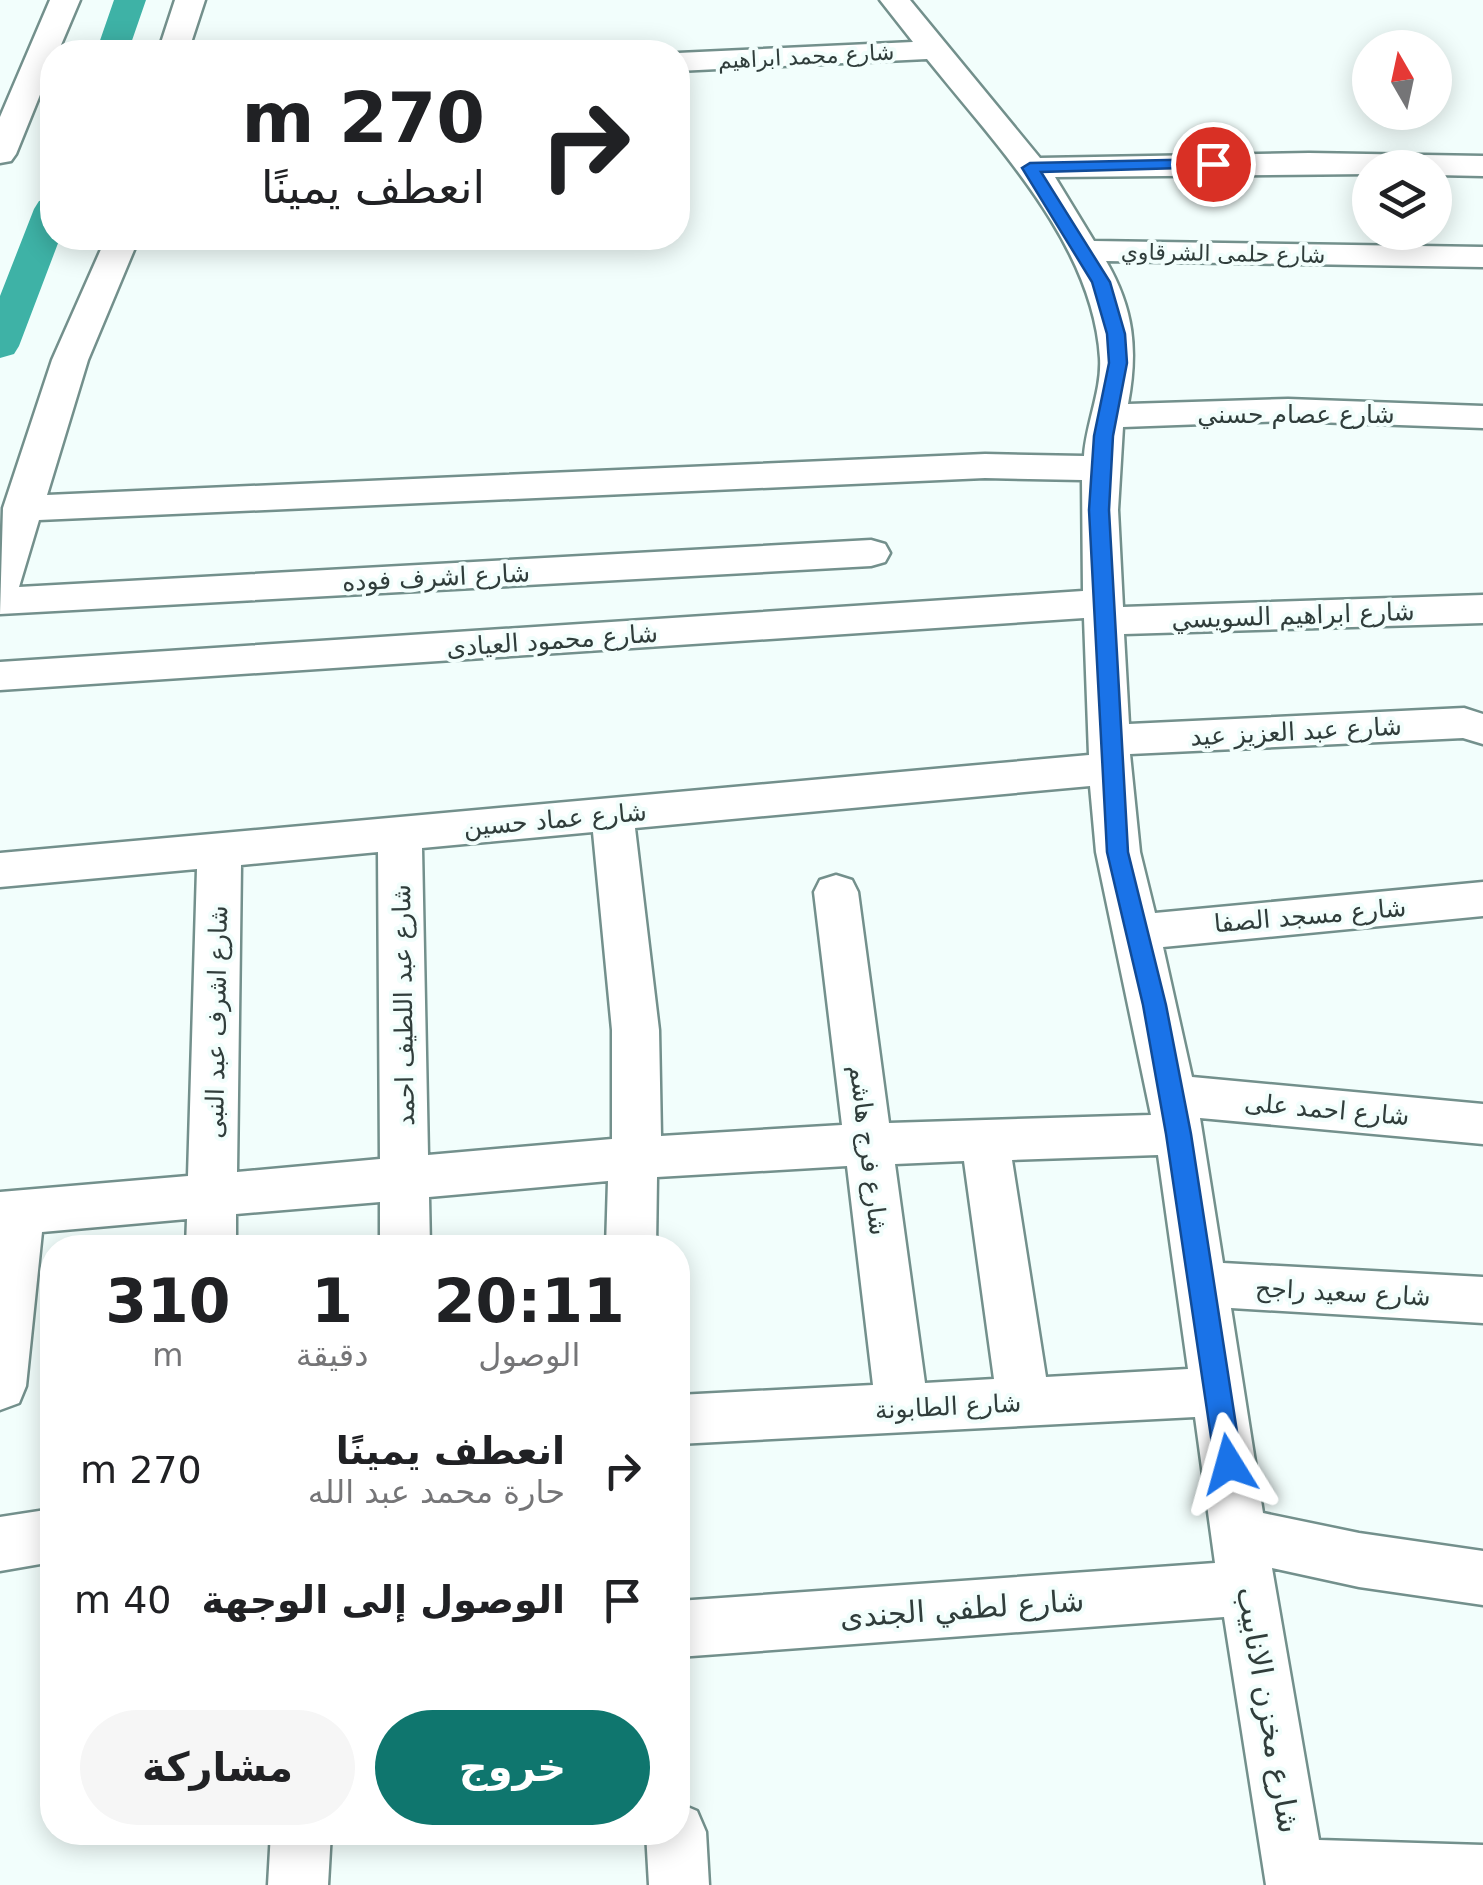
<!DOCTYPE html>
<html lang="ar">
<meta charset="utf-8">
<style>
:root{--surface:#fff;--page:#f6f6f6;--text:#202124;--muted:#757577;--accent:#0f766e}
body{margin:0;font-family:"DejaVu Sans","Noto Sans Arabic",sans-serif;background:var(--page);color:var(--text);direction:rtl;height:100vh;display:flex;flex-direction:column;font-size:38px;white-space:nowrap}
*{box-sizing:border-box;margin:0}
p{font-size:32px;color:var(--muted)}
.icon{flex:none;width:55px;height:55px;fill:none;stroke:currentColor;stroke-width:2;stroke-linecap:round;stroke-linejoin:round}
.map{position:relative;flex:1;overflow:hidden;direction:ltr}
.drawer{position:absolute;left:40px;top:1235px;width:650px;height:610px;display:flex;flex-direction:column;background:var(--surface);border-radius:40px;box-shadow:0 5px 25px #0003;direction:rtl}
.drawer>*{flex:none}
.guide{position:absolute;left:40px;top:40px;width:650px;height:210px;border-radius:40px;box-shadow:0 5px 25px #0003;direction:rtl;background:#fff;color:var(--text);overflow:hidden}
.needle{width:65px;rotate:351deg}
.tools{position:absolute;left:1352px;top:30px;display:grid;gap:20px}
.tools a{display:grid;place-items:center;width:100px;height:100px;border-radius:50%;background:var(--surface);box-shadow:0 5px 25px #0003;font-size:50px}
.pin{position:absolute;display:grid;place-items:center;width:85px;height:85px;color:#fff;margin:-42px;border:5px solid #fff;border-radius:50%;box-shadow:0 2px 10px #0007}
.me{position:absolute;width:110px;margin:-55px;rotate:352deg;stroke-linejoin:round;filter:drop-shadow(0 0 8px #0008)}
.turn{display:flex;align-items:center;gap:35px;height:210px;padding:0 40px;font-size:45px}
.turn .icon{width:130px;height:130px;stroke-width:2.5}
.turn b{display:block;font-size:70px;line-height:85px}
.eta{display:flex;justify-content:space-evenly;align-items:center;height:170px;text-align:center}
.eta b{font-size:60px;font-weight:800;line-height:70px}
.cta{display:flex;gap:20px;margin-top:auto;padding:20px 40px}
.cta a{flex:1;height:115px;border-radius:60px;background:var(--accent);color:#fff;font-size:40px;font-weight:800;line-height:115px;text-align:center}
.cta a+a{background:var(--page);color:var(--text)}
ul{padding:0;list-style:none}
li{display:flex;align-items:center;gap:30px;height:130px;padding:0 40px}
li div{flex:1}
li b{display:block;font-size:38px}
li em{font-style:normal}
.map>svg:first-child{display:block}
.lines{fill:none;stroke-linecap:round;stroke-linejoin:round}
.canal{fill:#3eb2a6;fill-rule:evenodd}
.street-casing{stroke:#73908c;stroke-width:5}
.street{fill:#fff;fill-rule:evenodd}
.route{fill:#1a73e8;stroke:#114b97;stroke-width:2.5}
.labels{text-anchor:middle;stroke-width:8;stroke-linejoin:round;paint-order:stroke}
.far-street-label{font-size:22px;fill:#303d3b;stroke:#f2fefc}
.street-label{font-size:25px;fill:#303d3b;stroke:#f2fefc}
.near-street-label{font-size:30px;fill:#303d3b;stroke:#f2fefc}
</style>
<div class="map">
<svg width="1483" height="1885" viewBox="0 0 1483 1885">
<rect width="100%" height="100%" fill="#f2fefc"/>
<g class="lines">
<path class="canal" d="M114,0H146L128,52H96Z
M52,198V238H60L19,346L14,354L0,358V296L34,209L39,201Z"/>
<g class="street-casing">
<path id="street" d="M50,0H80L58,52H52V65L16,154L11,161L0,163V117Z
M175,0H205L188,52H158Z
M880,0H910L1040,158L1309,153L1483,156V176L1435,175V168H1370V174L1055,177L1094,241L1483,247V267L1106,261C1134,309 1138,350 1128,404L1288,399L1483,406V428L1288,421L1123,427L1118,510L1123,607L1483,595V623L1124,634L1129,724L1464,708L1483,714V744L1463,738L1130,754L1140,852L1155,913L1483,882V916L1163,947L1192,1077L1483,1104V1144L1200,1118L1223,1263L1483,1277V1323L1231,1308L1263,1513L1359,1533L1483,1551V1605L1359,1587L1272,1568L1319,1840L1483,1845V1885H1266L1224,1617L678,1657V1601L1215,1563L1195,1417L678,1444V1395L873,1385L847,1166L657,1177L656,1248H606L608,1181L429,1197L430,1248H380V1202L236,1214V1248H186L187,1219L42,1232L26,1386L19,1403L0,1410V1192L188,1176L197,869L0,887V853L1089,755L1084,618L0,690V662L1083,591L1082,480L985,478L39,520L19,587L871,540L885,544L890,553L885,562L871,566L0,614L3,508L52,360L106,238H139L88,360L47,495L985,454L1084,456C1086,424 1102,390 1100,358C1093,244 996,145 927,59L678,71V53L913,42ZM1090,786L1096,852L1151,1115L889,1123L858,892L852,880L836,875L820,880L814,892L842,1125L661,1136L659,1030L635,828ZM593,832L612,1030V1139L428,1155L422,848ZM378,852L380,1159L237,1172L241,865ZM1158,1155L1188,1369L1046,1377L1012,1160ZM964,1161L994,1379L925,1383L895,1164Z
M52,1509V1562L0,1571V1517Z
M678,1803L697,1811L706,1832L709,1885H649L646,1832H678Z
M271,1832H331L328,1885H268Z"/>
</g>
<use href="#street" class="street"/>
</g>
<path class="route" d="M1213,159L1221,164L1218,167L1041,172L1110,282L1125,334L1127,363L1113,436L1109,510L1128,852L1166,1005L1191,1134L1242,1464L1238,1473L1229,1477L1219,1473L1215,1464L1166,1134L1143,1005L1107,852L1089,510L1094,436L1109,363L1107,334L1092,282L1022,168L1030,163Z"/>
<g class="labels">
<g class="far-street-label">
<text transform="translate(806 56) rotate(-3)" y="8">شارع محمد ابراهيم</text>
<text transform="translate(1223 253) rotate(1)" y="8">شارع حلمى الشرقاوي</text>
</g>
<g class="street-label">
<text x="1296" y="423">شارع عصام حسني</text>
<text transform="translate(436 577) rotate(-3)" y="9">شارع اشرف فوده</text>
<text transform="translate(1293 615) rotate(-2)" y="9">شارع ابراهيم السويسي</text>
<text transform="translate(552 640) rotate(-4)" y="9">شارع محمود العيادى</text>
<text transform="translate(1296 731) rotate(-3)" y="9">شارع عبد العزيز عيد</text>
<text transform="translate(555 819) rotate(-5)" y="9">شارع عماد حسين</text>
<text transform="translate(1310 915) rotate(-5)" y="9">شارع مسجد الصفا</text>
<text transform="translate(403 1005) rotate(-91)" y="9">شارع عبد اللطيف احمد</text>
<text transform="translate(216 1022) rotate(-89)" y="9">شارع اشرف عبد النبى</text>
<text transform="translate(1327 1109) rotate(5)" y="9">شارع احمد على</text>
<text transform="translate(869 1150) rotate(83)" y="9">شارع فرج هاشم</text>
<text transform="translate(1343 1292) rotate(3)" y="9">شارع سعيد راجح</text>
<text transform="translate(948 1406) rotate(-3)" y="9">شارع الطابونة</text>
</g>
<g class="near-street-label">
<text transform="translate(962 1609) rotate(-4)" y="10">شارع لطفي الجندى</text>
<text transform="translate(1268 1710) rotate(80)" y="10">شارع مخزن الانابيب</text>
</g>
</g>
</svg>
<div class="tools">
<a><svg class="needle" viewBox="-14 -14 28 28"><path d="M0-13l5 13h-10z" fill="#e53935"/><path d="M0 13l5-13h-10z" fill="#757577"/></svg></a>
<a><svg class="icon" aria-label="layers" viewBox="0 0 24 24"><path d="M12 4l9 5-9 5-9-5zM3 14l9 5 9-5"/></svg></a>
</div>
<div class="pin" style="left:1213px;top:164px;background:#d93025"><svg class="icon" aria-label="arrive" viewBox="0 0 24 24"><path d="M6 21V4h12l-3 4 3 4H6"/></svg></div>
<svg class="me" style="left:1229px;top:1464px" viewBox="-20 -20 40 40"><path d="M0-17L14 15 0 8-14 15z" fill="#1a73e8" stroke="#fff" stroke-width="4"/></svg>
<div class="guide">
<div class="turn"><svg class="icon" aria-label="right" viewBox="0 0 24 24"><path d="M7 20v-9h11M14 6l5 5-5 5"/></svg><div><b>270 m</b>انعطف يمينًا</div></div>
</div>
<section class="drawer">
<div class="eta">
<div><b>20:11</b><p>الوصول</p></div>
<div><b>1</b><p>دقيقة</p></div>
<div><b>310</b><p>m</p></div>
</div>
<ul>
<li><svg class="icon" aria-label="right" viewBox="0 0 24 24"><path d="M7 20v-9h11M14 6l5 5-5 5"/></svg><div><b>انعطف يمينًا</b><p>حارة محمد عبد الله</p></div><em>270 m</em></li>
<li><svg class="icon" aria-label="arrive" viewBox="0 0 24 24"><path d="M6 21V4h12l-3 4 3 4H6"/></svg><div><b>الوصول إلى الوجهة</b></div><em>40 m</em></li>
</ul>
<div class="cta"><a>خروج</a><a>مشاركة</a></div>
</section>
</div>
